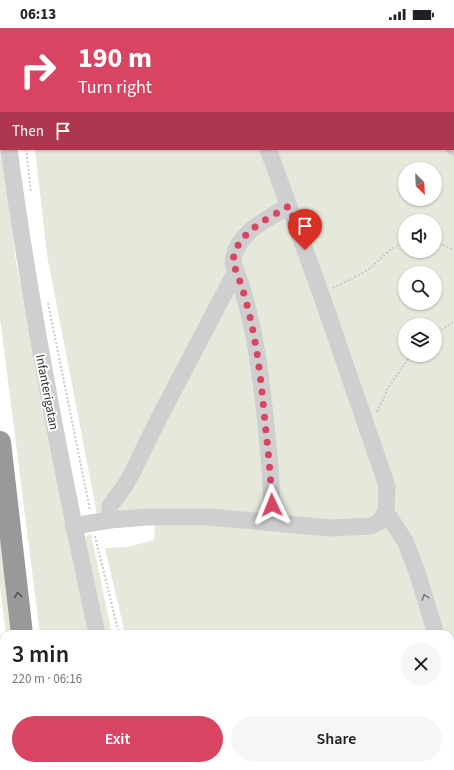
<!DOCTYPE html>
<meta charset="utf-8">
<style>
:root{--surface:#fff;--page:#f6f6f6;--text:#202124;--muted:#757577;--accent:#da4463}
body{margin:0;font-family:"Source Sans 3",sans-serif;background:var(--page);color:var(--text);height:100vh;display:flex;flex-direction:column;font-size:15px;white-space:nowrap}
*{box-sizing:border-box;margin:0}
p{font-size:13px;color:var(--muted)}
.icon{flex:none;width:22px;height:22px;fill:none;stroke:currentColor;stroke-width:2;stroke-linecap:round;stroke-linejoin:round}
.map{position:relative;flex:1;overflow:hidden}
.details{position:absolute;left:0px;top:602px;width:454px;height:140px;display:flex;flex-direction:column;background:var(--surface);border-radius:12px 12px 0 0;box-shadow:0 1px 3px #0004}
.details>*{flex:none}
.guide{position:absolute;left:0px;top:0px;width:454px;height:122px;box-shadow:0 1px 3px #0004;background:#da4463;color:#fff;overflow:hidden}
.needle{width:26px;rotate:156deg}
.fabs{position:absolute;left:398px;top:134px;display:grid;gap:8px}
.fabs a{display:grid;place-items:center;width:44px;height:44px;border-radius:50%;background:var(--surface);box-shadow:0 1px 3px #0004;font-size:20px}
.pin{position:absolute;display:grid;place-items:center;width:34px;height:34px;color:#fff;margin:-41px -17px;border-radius:50% 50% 50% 0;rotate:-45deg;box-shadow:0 0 4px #0007}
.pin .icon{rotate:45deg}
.me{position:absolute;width:44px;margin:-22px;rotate:358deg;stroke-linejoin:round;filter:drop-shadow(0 0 3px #0008)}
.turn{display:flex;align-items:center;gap:14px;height:84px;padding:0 12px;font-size:18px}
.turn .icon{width:52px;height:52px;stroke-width:2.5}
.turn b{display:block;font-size:28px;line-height:34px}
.then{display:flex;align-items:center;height:38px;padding:0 12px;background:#0003;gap:8px;font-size:15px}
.round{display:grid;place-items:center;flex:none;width:42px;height:42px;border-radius:21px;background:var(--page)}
.summary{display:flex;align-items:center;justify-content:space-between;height:68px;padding:0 12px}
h1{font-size:24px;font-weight:600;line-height:30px}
.button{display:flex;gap:8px;margin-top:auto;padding:8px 12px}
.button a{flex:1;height:46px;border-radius:24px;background:var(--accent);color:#fff;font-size:16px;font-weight:600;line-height:46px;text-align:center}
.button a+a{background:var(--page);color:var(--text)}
.status{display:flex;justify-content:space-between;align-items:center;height:28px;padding:0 20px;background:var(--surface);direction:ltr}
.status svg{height:11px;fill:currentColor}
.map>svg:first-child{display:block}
.green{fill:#e4e9dc;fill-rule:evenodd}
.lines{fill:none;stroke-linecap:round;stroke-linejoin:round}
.path{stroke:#c9c9c9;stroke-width:2;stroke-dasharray:2 2;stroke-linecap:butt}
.minor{stroke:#cfcfcf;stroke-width:17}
.highway{stroke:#999;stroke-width:22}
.oneway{stroke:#515151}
.oneway2{stroke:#797979}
.route{stroke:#da4463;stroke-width:7;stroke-dasharray:0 12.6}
.labels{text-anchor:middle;stroke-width:4;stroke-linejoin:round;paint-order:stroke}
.street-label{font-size:13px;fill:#323232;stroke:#fff}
</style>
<div class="status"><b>06:13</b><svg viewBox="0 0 49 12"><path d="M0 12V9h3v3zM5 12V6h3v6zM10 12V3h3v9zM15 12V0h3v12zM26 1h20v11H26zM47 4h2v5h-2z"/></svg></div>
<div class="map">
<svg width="454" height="742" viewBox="0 0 454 742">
<rect width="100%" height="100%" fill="#fff"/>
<path class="green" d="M21,0H454V713L450,710V606H125L105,520L127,519L154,512L155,497L123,496L100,502L47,227L35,121H453V1ZM405,141H435V171H405ZM405,193H435V223H405ZM405,245H435V275H405ZM405,297H435V327H405Z
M0,104L1,121H2L16,234L65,487L89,606H40L0,290Z
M0,490L13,606H6L0,558Z
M91,506L112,606H104L86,516V508Z
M50,738H121L122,742H50Z
M156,738H352L339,742H157Z"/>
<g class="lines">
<path class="path" d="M12,0V1
M255,0L256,1
M26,121L31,164
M435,215L443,217L454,222
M333,260L368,242L391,221L405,214
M48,275L90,482
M435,307L454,293
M377,384L388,360L411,327
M95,508L119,606
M151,738L152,742"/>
<path class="minor" d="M0,55L1,62
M453,118L454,119
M9,121C31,284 62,445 97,606
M386,484L405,513L417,544L436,606
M110,492V478L126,456L132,445L159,390L236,243
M271,494C273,461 269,429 266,396C260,342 254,287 233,235C234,206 267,191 289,178
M73,498L110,492L148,489H209L330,500L371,498L379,494L386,484L387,458L321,266L268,121
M450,650L454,663
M130,738L131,742"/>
<path class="highway" d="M0,414L22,606
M0,631L4,667
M8,738V742
M37,738V742"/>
</g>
<defs><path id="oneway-chevron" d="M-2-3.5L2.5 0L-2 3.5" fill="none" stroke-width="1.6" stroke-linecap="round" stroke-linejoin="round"/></defs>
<use class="oneway" href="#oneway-chevron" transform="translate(18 567) rotate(-97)"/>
<use class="oneway2" href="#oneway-chevron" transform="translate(425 569) rotate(-108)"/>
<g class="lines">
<path class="route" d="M272,477C271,449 268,422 265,394C260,340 254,286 233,235C234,206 267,191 289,178L305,222"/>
</g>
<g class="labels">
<g class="street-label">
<text transform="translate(48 364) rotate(79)" y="5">Infanterigatan</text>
</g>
</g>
</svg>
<div class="fabs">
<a><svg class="needle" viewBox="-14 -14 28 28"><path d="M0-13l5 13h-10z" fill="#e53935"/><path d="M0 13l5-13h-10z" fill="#757577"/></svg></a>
<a><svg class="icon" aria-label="sound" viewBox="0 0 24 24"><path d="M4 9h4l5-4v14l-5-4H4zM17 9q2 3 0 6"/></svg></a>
<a><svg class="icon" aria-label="search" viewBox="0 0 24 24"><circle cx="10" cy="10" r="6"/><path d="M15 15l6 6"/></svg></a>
<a><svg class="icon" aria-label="layers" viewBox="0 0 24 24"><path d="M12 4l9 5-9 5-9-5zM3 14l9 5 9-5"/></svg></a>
</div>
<div class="pin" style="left:305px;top:222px;background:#d93025"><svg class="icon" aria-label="arrive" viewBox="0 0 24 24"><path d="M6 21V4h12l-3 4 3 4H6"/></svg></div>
<svg class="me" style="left:272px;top:477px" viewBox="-20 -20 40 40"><path d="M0-17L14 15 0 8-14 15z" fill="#da4463" stroke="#fff" stroke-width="4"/></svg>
<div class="guide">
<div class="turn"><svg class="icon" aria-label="right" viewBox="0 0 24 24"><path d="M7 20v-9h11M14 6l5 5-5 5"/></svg><div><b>190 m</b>Turn right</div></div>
<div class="then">Then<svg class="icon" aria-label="arrive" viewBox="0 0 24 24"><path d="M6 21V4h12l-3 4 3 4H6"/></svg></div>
</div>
<section class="details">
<div class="summary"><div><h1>3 min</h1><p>220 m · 06:16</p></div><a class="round"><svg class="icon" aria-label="close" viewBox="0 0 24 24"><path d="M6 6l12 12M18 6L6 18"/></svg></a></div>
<div class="button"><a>Exit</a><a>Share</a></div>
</section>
</div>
